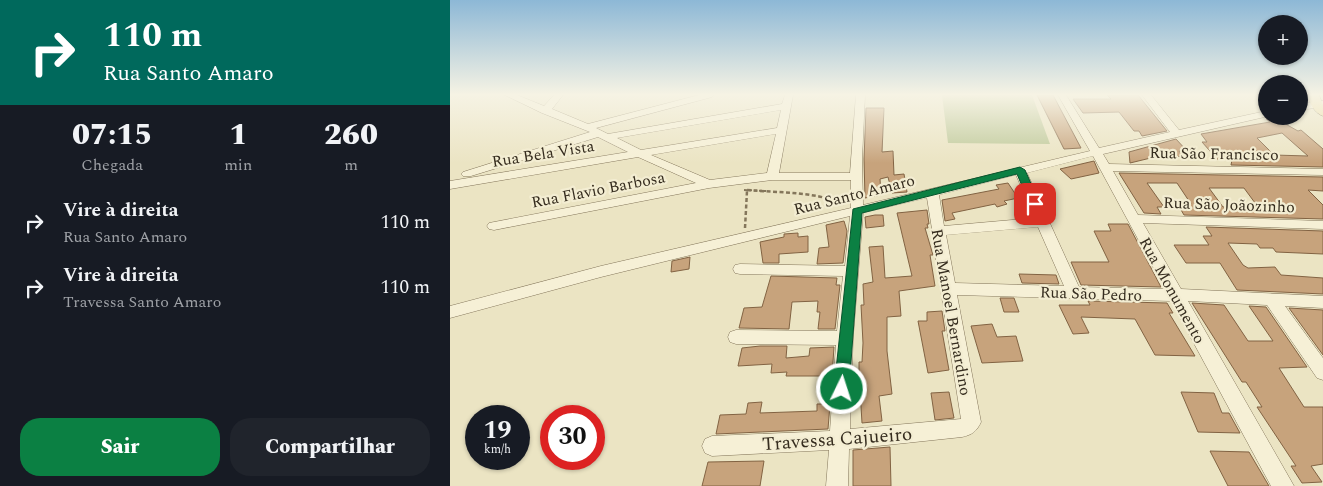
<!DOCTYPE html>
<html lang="pt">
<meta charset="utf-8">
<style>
:root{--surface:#171b24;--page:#20242c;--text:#f1f3f6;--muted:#9ea1a6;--accent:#0b8043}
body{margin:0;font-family:Spectral,serif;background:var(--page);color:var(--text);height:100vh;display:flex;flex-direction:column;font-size:19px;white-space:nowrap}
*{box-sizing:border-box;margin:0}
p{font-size:16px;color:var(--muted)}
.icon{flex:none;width:28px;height:28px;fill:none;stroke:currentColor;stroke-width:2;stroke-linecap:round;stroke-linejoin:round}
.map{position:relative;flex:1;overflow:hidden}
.side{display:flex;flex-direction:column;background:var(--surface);width:450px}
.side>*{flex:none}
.hud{background:#00695c;color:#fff;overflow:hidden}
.fabs{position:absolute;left:808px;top:15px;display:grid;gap:10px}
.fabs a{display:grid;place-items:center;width:50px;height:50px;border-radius:50%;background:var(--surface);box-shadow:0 1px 4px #0004;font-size:25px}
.speed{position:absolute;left:15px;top:405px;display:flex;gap:10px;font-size:25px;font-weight:700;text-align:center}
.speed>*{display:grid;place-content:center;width:65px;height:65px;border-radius:50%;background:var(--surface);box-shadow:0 1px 4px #0004;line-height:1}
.speed small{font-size:12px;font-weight:400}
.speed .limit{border:8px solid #d22;background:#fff;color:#111}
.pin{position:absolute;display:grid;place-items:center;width:42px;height:42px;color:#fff;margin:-21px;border-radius:10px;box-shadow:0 2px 8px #0006}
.me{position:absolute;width:55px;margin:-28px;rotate:4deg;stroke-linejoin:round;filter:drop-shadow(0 0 4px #0008)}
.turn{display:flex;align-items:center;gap:18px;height:105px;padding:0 20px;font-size:22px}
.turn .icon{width:65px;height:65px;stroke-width:2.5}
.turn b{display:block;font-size:35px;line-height:42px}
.eta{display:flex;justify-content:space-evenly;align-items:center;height:85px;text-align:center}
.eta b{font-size:30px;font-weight:800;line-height:35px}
.action{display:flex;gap:10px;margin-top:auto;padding:10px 20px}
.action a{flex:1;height:58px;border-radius:20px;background:var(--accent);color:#fff;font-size:20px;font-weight:800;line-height:58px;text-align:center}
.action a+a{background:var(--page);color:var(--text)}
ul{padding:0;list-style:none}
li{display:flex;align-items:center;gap:15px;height:65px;padding:0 20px}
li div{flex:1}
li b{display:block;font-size:19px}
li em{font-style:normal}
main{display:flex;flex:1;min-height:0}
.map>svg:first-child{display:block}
.green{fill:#bdc898}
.building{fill:#c7a37c;stroke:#826343;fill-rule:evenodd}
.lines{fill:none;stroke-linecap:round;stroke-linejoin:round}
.minor-casing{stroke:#84765b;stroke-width:1}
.major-casing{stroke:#52432f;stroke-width:1}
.path-far1{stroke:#84765b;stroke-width:2;stroke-dasharray:3 2;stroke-linecap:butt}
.path{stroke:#84765b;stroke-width:2.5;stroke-dasharray:4 2.5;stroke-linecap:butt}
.minor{fill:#f6f0d6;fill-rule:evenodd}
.major{fill:#ecdc9d;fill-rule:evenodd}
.route{fill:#0b8043;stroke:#07532c}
.labels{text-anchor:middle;stroke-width:4.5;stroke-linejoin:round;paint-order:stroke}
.street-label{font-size:16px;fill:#352c1e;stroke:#f3edd2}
.near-street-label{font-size:19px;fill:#352c1e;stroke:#f3edd2}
</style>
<main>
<section class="side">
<div class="hud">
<div class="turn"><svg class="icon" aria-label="right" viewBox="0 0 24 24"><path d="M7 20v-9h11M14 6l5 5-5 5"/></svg><div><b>110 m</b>Rua Santo Amaro</div></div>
</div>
<div class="eta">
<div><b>07:15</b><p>Chegada</p></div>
<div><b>1</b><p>min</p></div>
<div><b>260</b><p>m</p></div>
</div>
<ul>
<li><svg class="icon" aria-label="right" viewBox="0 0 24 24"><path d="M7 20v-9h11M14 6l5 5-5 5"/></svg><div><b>Vire à direita</b><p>Rua Santo Amaro</p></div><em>110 m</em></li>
<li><svg class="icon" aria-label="right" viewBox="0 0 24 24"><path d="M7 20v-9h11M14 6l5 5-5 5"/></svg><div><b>Vire à direita</b><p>Travessa Santo Amaro</p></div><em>110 m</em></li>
</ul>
<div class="action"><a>Sair</a><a>Compartilhar</a></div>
</section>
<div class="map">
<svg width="873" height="486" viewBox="0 0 873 486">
<rect width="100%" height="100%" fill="#ebe4c3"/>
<path class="green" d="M492,95H582L600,144L498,143Z"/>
<path class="building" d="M587,95H603L631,148L614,149Z
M657,95H688L717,131L692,136L689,131H684L669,112L633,113L623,99H661Z
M416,108H434L432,152L443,151L444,175L454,174L457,192L442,193L438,177L430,179L431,195L415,198L414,159Z
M821,116L848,131L851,130L873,149V167L781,165L782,160L767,159L752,142H757L751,134L820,122L816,119ZM832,133L858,156L824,155L807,138Z
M726,139L737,151H729L734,157L713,155L680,163L679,152Z
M644,161L649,173L621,179L610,169Z
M669,173L873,177V191L858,190L873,205V219L734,215L727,203L741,204L727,183H697L714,207H707L711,214L694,213ZM759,188H794L808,207H773Z
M558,183L568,198L554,201L557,204L547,207L545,204L502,213L505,219L495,221L492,200L549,189L546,185Z
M477,210L479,224H477L478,228H475L483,255H480L485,286L449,291L451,316L437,317V351L442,394L429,396L432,421L412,423L409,373V362H412L413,343L411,305H414L413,284L423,282L419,247L433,246L435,278L462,276L447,213Z
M425,215H433L434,226L416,228L415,217Z
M394,221L397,231L393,263L367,264L369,248L379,247L376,225Z
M658,224H678L711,287L631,285L621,262H659L644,231H661Z
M756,227L873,231V254L826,252L823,248H810L807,244L778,243L793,265L798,268L825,267L831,275L873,278V294L787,290L770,263H736L724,245H759L753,236H762Z
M348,233V237L358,236V252L329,254V263H313L310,242L334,237V234Z
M240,257L239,269L221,272L222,261Z
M569,274L606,275L609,284L572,283Z
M321,276L387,278L386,285H390L385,329H368L370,312H367L368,301L342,302L339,329L289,328L294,308L312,307Z
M550,298H564L569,312H554Z
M638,301L717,303L723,313H719L745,356L705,355L685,319L631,317L639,333L623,334L609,305H640Z
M742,303L774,305L798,341H823L799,306L816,307L857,367L829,368L854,407H873V464L861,466L872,482L852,483L841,466H846L807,407H812L796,382H792Z
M839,308L873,310V355Z
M492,311L495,331H492L499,370L478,373L468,321H477V312Z
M542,324L547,337L566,336L573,361L532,363L521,326Z
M310,346H337L336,358L359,356L360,348L384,347L382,376H336L337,372L321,373L322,364L288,366L292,348Z
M499,392L504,418L485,420L481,393Z
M731,392L764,393L772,413H779L790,433L748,432Z
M312,402L310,413L367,411V404H380L378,429L266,434L270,415L296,414L298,403Z
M440,447L441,486H403V450Z
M760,451L799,452L819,486H778Z
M314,461L310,486H252L258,462Z"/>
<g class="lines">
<g class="minor-casing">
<path id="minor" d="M55,95H67L94,106L104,95H113L102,109L138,124L249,95H264L262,97L146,128L158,134L332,104L335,95H343L329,173H400L406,95H415L412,159L413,205L640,151L608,95H616L649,148L720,132L692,95H701L729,130L816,111V116H819L653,154L659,164L873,169V175L663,171L688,215L873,221V229L693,223L731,289L873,296V308L835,306L873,358V380L867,378L817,305L738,301L844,486H821L721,301L507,295L531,422C527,431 522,435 512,437L399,449L398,486H376L379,450L262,456L255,453L252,446L255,439L262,436L380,431L386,345L286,344L280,342L278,337L280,332L286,330L387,331L393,276L290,274L285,273L283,269L285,265L290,264L395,266L400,216L151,277L0,318V306L151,266L401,208V180H322L259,188L44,230L39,229L37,226L39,223L246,183L188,157L0,189V181L178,152L148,137L21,176H13L11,174L13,172L140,132L92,113ZM331,110L327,128L191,150L167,138ZM326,134L317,173L260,180L201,155ZM643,156L649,167L715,289L629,287L577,173ZM566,175L585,218L494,226L489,195ZM477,198L482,229L480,231L482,234L511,419L400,429L403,338L413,213ZM588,227L614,286L505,283L496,235Z
M873,101V107L849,110V104Z"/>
</g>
<g class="major-casing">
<path id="major" d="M857,95H869L873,105V116C864,113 860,103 857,95Z"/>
</g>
<path class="path-far1" d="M294,190L316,191"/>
<path class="path" d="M297,190C330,193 363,191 394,204
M295,228L297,191"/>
<use href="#minor" class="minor"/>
<use href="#major" class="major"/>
</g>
<linearGradient id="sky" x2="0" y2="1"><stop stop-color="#8db8d6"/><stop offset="0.58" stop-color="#f6f3e4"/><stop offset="1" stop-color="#f6f3e4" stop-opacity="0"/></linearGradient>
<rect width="873" height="163" fill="url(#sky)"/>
<path class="route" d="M570,167L575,170L590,204L589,207H581L567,174L412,213L399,389L397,394L392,396L387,394L384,389L403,209Z"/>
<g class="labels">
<g class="street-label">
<text transform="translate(93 153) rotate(-9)" y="6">Rua Bela Vista</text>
<text transform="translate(764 153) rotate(1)" y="6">Rua São Francisco</text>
<text transform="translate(148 189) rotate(-11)" y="6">Rua Flavio Barbosa</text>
<text transform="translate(404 194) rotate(-14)" y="6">Rua Santo Amaro</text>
<text transform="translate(779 204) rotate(2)" y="6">Rua São Joãozinho</text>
<text transform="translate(723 290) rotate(61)" y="6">Rua Monumento</text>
<text transform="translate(641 293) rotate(2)" y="6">Rua São Pedro</text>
<text transform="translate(502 312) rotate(80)" y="6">Rua Manoel Bernardino</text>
</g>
<g class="near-street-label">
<text transform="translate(387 438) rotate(-4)" y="7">Travessa Cajueiro</text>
</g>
</g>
</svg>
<div class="fabs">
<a>+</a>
<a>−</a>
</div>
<div class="speed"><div>19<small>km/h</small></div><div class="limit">30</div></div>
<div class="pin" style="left:585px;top:204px;background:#d93025"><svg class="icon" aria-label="arrive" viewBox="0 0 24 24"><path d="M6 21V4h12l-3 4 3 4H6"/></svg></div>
<svg class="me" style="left:392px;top:389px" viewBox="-20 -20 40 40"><circle r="17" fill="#0b8043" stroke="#fff" stroke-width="3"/><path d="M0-11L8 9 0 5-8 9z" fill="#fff"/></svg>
</div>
</main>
